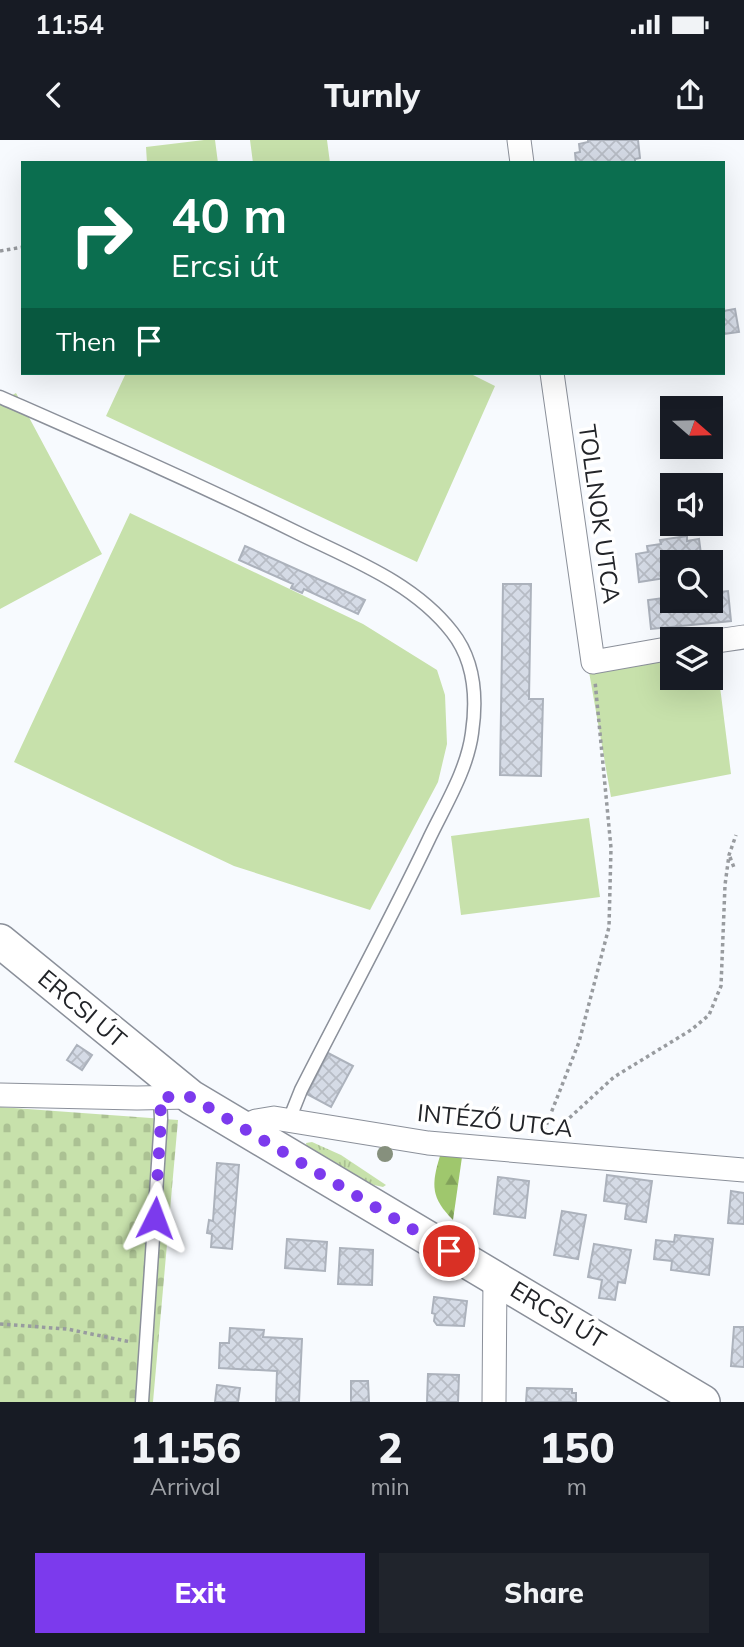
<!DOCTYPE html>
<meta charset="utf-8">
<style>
:root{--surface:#171b24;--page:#20242c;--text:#f1f3f6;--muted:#9ea1a6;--accent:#7c3aed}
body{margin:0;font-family:Mulish,sans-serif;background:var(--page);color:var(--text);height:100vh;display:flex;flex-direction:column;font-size:26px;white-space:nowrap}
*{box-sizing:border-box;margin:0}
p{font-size:23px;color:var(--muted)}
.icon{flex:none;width:38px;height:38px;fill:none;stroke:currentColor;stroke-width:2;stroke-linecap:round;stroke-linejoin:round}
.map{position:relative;height:1262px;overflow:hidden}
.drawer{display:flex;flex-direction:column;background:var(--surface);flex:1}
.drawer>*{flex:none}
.guide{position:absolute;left:21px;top:21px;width:704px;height:214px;border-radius:0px;box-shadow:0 7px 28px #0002;background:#0b6e4f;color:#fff;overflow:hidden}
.needle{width:46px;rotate:110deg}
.fabs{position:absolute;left:660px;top:256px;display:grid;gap:14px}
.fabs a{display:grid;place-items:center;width:63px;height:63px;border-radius:0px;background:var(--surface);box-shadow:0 7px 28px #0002;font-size:35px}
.pin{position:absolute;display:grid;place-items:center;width:60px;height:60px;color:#fff;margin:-30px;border:4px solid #fff;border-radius:50%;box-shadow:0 2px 7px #0007}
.me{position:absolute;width:77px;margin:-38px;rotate:3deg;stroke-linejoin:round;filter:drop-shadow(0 0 5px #0008)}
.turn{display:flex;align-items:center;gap:24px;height:147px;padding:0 35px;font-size:32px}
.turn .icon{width:91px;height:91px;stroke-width:2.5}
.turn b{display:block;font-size:49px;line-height:60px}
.then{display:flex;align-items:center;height:66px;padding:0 35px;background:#0003;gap:14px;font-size:26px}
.eta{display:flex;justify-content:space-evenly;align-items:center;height:119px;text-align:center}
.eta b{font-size:42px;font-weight:800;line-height:49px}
.primary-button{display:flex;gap:14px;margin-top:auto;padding:14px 35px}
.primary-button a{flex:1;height:80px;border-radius:0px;background:var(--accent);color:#fff;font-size:28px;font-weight:800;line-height:80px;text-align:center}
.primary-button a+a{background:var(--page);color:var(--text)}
.status{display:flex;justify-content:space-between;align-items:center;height:49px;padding:0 35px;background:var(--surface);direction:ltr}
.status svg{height:19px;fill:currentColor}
header{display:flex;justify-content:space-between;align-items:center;height:91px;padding:0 35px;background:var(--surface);font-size:32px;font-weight:800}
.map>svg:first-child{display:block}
.grass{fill:url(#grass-tufts)}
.forest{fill:url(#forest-firs)}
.cemetery{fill:url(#cemetery-stones)}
.park{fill:#c7e1ab}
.building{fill:url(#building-cross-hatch);stroke:#acb2bc;stroke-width:2}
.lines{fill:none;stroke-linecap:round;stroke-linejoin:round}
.lane-casing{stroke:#8b909a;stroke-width:15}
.street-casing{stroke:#8b909a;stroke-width:25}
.secondary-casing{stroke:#8b909a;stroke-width:36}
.path{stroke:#989b9f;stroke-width:3.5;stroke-dasharray:3.5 3.5;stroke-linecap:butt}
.lane{stroke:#fff;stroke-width:12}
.street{stroke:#fff;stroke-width:23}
.secondary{stroke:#fff;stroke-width:33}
.tree{fill:#86907d}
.route{stroke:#7c3aed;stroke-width:12;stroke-dasharray:0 21.6}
.labels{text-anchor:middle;stroke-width:7;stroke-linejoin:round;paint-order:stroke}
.street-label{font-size:24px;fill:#222428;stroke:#fff}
</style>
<div class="status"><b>11:54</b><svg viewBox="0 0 49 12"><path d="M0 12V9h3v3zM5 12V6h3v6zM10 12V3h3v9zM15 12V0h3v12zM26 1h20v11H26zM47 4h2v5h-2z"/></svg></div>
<header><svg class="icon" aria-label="back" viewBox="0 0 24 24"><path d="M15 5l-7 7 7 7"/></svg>Turnly<svg class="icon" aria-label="share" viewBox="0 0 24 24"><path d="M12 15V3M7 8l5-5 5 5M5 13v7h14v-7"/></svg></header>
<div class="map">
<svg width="744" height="1262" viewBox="0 0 744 1262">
<defs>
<pattern id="grass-tufts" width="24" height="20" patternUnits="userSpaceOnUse" patternTransform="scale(1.75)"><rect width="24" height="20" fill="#c7e1ab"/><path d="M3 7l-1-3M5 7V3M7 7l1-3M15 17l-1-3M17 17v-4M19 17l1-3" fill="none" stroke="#abc193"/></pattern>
<pattern id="forest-firs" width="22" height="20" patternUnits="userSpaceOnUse" patternTransform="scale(1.75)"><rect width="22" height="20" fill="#9fc76d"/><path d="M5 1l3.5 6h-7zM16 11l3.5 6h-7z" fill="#81a15a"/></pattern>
<pattern id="cemetery-stones" width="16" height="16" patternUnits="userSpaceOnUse" patternTransform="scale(1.75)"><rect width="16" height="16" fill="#c7e1ab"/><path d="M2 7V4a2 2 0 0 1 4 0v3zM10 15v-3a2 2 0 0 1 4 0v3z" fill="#abc193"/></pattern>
<pattern id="building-cross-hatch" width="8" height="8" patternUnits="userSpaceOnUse" patternTransform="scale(1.75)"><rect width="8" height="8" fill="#d5dbe6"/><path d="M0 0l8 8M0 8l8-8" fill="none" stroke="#b7bcc5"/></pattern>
</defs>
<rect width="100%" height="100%" fill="#f7fafe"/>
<path class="grass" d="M312,1002L341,1015L386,1045L383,1047L374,1045L308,1014L306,1003Z"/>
<path class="forest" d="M444,1014L462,1017L453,1080C431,1058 431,1045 440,1016Z"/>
<path class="cemetery" d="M0,967L178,980L153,1262H0Z"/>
<path class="park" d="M204,0H215L218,23H147L146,7Z
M250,0H327L330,23H253Z
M126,233H469L495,246L417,422L106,276Z
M16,253L102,414L0,469V262Z
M130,373L363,484L437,530L445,555L447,604L438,642L370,770L234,726L14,622Z
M715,507L731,634L611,657L588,526L672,514V537H710L711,508Z
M589,678L600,757L461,775L451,696Z"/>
<path class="building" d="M588,0H638L640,18L635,19V23H576L575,13L580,12L579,4L588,2Z
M735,169L739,192L723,194V171Z
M716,340L720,375L710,376V345H702V342Z
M687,396V401L699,399L702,422H672V437L639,442L636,414L648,412L647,406L661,404L660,400Z
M245,406L365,460L358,474L304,449L302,453L291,448L293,444L239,420Z
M503,444H531L529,559H543L541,636L500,635Z
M728,451L731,481L651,489L648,460L672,457V460H710V453Z
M77,905L92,915L82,930L67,920Z
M328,913L353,926L331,967L307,954Z
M217,1023L239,1025L232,1109L211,1107L212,1094L207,1093L209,1080L213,1081Z
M607,1035L652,1041L646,1082L625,1079L627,1064L604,1061Z
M498,1037L529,1041L525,1078L494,1074Z
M731,1051L744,1053V1084L728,1083Z
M562,1071L586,1075L578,1119L554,1115Z
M675,1095L713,1099L709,1135L671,1130L672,1121L654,1119L656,1100L674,1102Z
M287,1099L327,1102L325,1131L285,1128Z
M594,1104L631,1110L625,1143L618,1142L615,1160L599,1158L602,1140L588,1137Z
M340,1108L373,1110L372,1145L338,1144Z
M434,1157L467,1161L464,1186L437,1185L434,1181L435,1174L432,1173Z
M734,1187H744V1227L731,1226Z
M230,1188L264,1190L263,1197L302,1199L299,1262H276L277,1231L219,1228L220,1203H229Z
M428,1234L459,1235L458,1262H427Z
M351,1241H368L369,1262H351Z
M217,1245L240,1248L238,1262H215Z
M527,1248L572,1249V1253H576V1262H526Z"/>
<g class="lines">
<g class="lane-casing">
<path id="lane" d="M0,257C100,301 201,345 298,393C353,420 414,443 452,492C475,521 477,559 472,593C467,631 444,667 428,701C388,785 343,867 301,950L289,980
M142,1262L161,979L160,957"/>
</g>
<g class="street-casing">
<path id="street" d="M519,0L522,23
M552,233L593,522L672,508
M710,502L744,497
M0,955L137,958L191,957
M242,987L256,981L274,978L428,1003L744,1030
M494,1262L495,1138"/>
</g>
<g class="secondary-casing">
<path id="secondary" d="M0,801L191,957L703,1262"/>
</g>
<path class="path" d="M0,111L23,107
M730,717L735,730
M544,991L579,902L609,787L611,708L595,541
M554,992L614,937L691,890L709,875L721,846L725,745L729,715L736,695
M0,1184L67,1189L131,1202"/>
<use href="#lane" class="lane"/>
<use href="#street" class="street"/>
<use href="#secondary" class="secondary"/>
</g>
<circle class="tree" cx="385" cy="1014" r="8"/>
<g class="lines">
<path class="route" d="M155,1078L161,979L160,957H191L449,1111"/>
</g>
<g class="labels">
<g class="street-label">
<text transform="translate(599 374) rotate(82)" y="8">TOLLNOK UTCA</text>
<text transform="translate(82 869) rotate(40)" y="8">ERCSI ÚT</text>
<text transform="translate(495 981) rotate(6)" y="8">INTÉZŐ UTCA</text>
<text transform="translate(558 1175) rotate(31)" y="8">ERCSI ÚT</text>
</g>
</g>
</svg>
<div class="fabs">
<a><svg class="needle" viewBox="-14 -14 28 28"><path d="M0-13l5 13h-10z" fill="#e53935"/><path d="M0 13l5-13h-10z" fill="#9ea1a6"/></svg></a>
<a><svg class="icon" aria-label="sound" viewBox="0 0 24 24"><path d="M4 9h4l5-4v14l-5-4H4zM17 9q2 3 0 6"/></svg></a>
<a><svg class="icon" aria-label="search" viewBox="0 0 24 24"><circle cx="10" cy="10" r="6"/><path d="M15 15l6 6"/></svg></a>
<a><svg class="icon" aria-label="layers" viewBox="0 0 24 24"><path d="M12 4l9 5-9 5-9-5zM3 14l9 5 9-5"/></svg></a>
</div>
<div class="pin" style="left:449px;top:1111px;background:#d93025"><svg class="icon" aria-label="arrive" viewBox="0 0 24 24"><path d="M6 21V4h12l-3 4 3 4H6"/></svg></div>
<svg class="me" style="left:155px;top:1078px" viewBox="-20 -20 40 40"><path d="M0-17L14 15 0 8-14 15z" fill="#7c3aed" stroke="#fff" stroke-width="4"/></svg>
<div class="guide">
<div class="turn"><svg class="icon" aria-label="right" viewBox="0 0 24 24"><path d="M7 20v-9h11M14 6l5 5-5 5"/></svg><div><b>40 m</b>Ercsi út</div></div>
<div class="then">Then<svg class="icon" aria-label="arrive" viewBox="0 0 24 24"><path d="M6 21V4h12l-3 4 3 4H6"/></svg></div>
</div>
</div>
<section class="drawer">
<div class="eta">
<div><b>11:56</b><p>Arrival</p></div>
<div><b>2</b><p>min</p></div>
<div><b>150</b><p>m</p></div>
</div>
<div class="primary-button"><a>Exit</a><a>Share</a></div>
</section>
